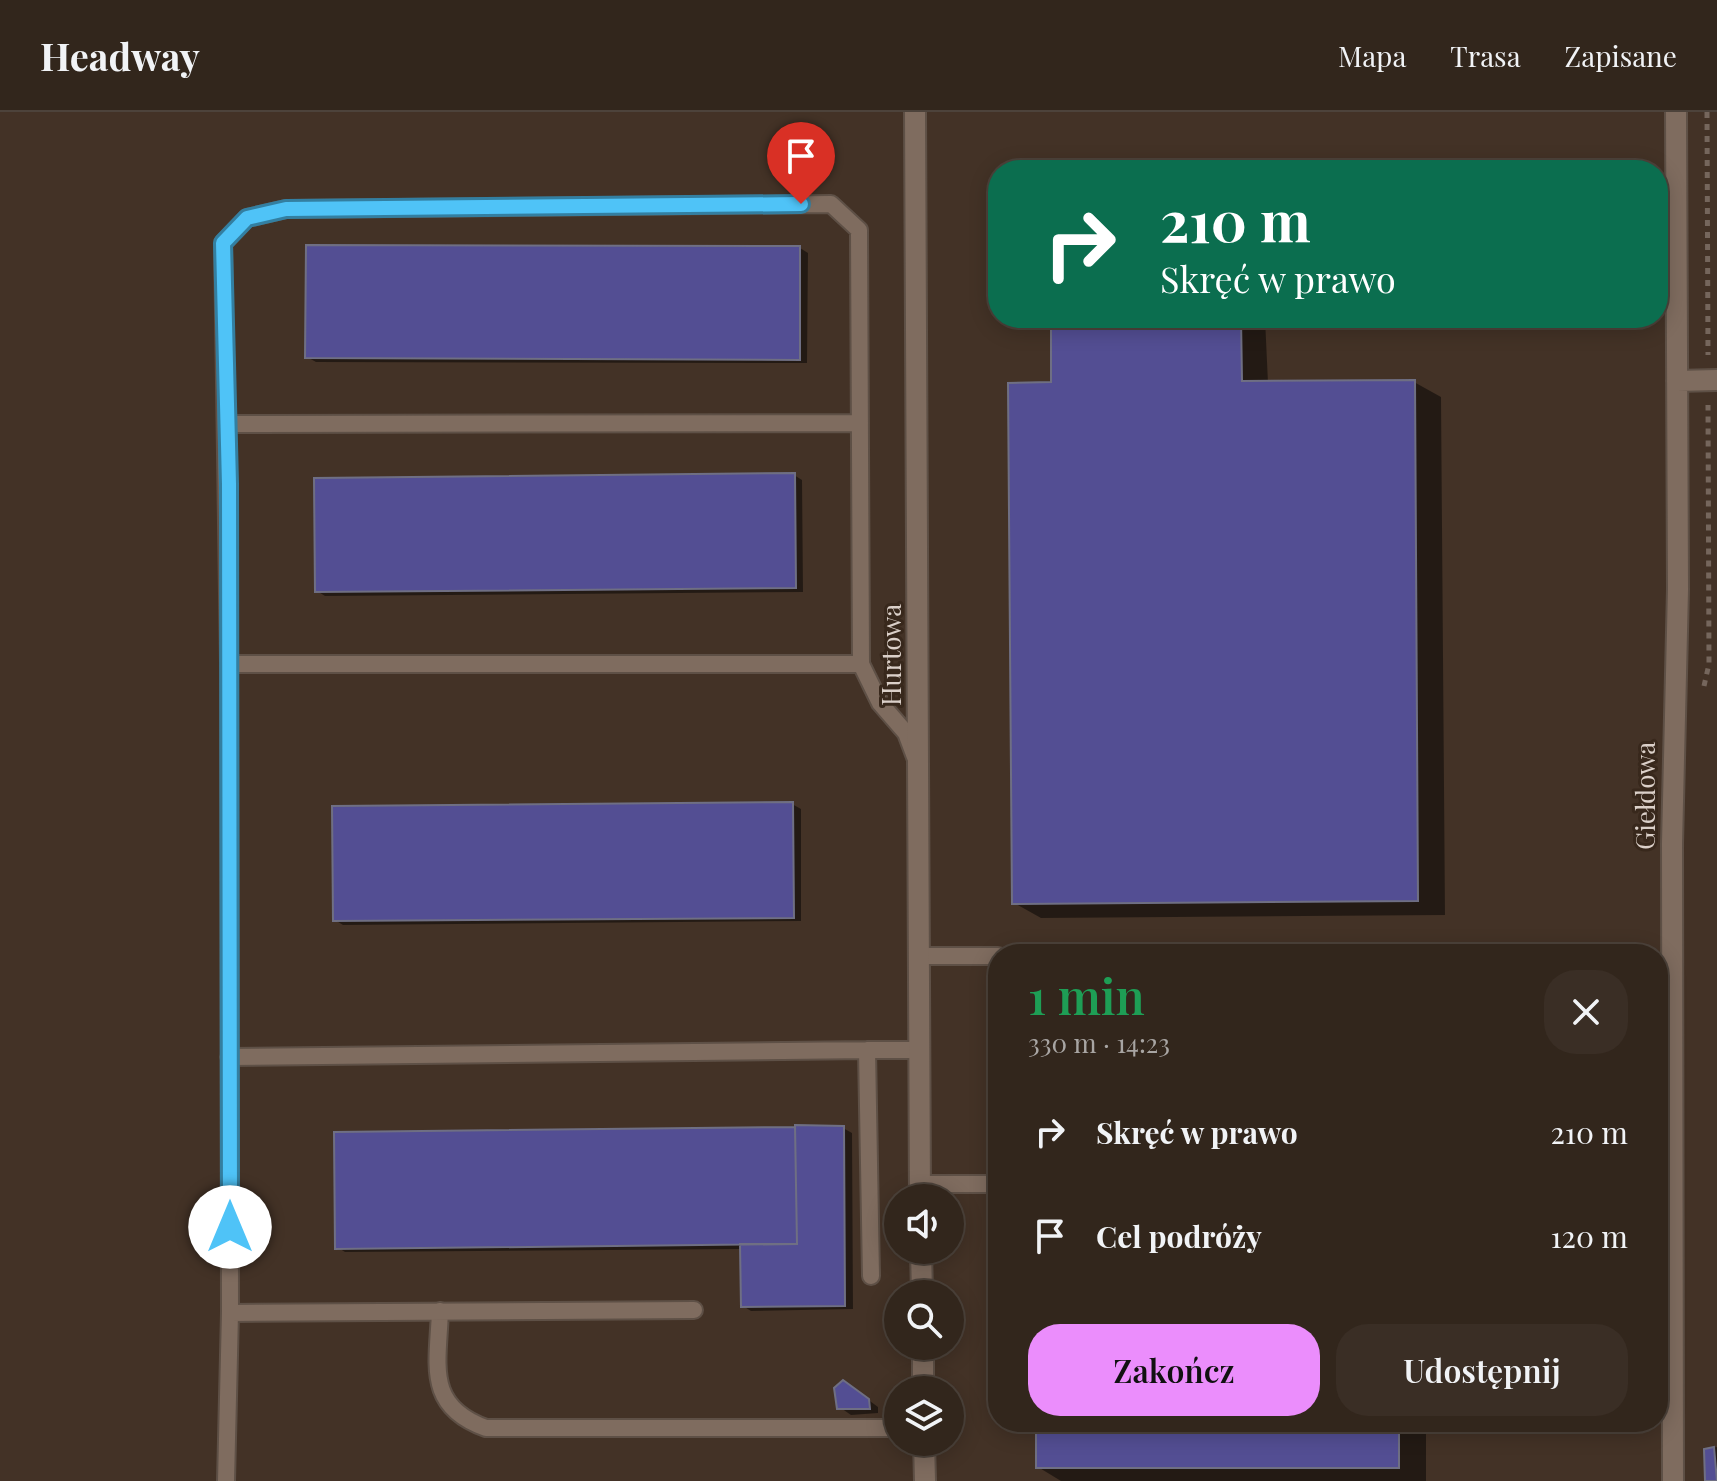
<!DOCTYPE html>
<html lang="pl">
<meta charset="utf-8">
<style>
:root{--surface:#32261c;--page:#3a2e25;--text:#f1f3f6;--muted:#a8a5a3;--line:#4d433b;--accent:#eb8dfc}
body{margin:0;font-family:"Playfair Display",serif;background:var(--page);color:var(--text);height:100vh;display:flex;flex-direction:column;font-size:30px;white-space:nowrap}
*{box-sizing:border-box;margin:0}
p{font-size:26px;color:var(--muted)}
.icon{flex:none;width:44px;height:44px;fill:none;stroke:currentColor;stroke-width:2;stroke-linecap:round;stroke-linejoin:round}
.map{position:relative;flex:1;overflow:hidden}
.sheet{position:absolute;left:988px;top:832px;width:680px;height:488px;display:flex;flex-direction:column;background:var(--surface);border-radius:32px;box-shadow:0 4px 20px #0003,0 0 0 2px var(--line)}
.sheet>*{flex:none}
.top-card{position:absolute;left:988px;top:48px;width:680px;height:168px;border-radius:32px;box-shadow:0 4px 20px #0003,0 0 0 2px var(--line);background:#0b6e4f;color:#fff;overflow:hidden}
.buttons{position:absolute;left:884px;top:1072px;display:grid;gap:16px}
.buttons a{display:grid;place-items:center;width:80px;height:80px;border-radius:50%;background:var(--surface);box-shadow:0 4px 20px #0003,0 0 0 2px var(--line);font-size:40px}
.pin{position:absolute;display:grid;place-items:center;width:68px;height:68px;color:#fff;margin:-82px -34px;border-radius:50% 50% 50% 0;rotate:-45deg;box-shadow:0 0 8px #0007}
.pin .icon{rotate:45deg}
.me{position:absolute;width:88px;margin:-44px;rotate:0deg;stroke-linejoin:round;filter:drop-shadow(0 0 6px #0008)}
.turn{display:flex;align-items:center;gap:28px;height:168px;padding:0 40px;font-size:36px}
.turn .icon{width:104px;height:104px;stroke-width:2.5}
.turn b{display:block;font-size:56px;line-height:68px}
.round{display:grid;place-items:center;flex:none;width:84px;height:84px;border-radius:32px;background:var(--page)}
.overview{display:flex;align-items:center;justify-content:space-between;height:136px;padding:0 40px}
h1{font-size:48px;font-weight:600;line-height:60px;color:#1e9e55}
.button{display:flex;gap:16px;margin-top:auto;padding:16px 40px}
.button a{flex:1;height:92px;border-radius:32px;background:var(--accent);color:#111;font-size:32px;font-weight:600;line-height:92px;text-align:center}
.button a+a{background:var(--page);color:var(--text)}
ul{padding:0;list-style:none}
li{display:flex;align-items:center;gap:24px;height:104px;padding:0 40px}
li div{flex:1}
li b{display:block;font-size:30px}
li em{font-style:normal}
header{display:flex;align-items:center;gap:48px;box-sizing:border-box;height:112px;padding:0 40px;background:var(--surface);border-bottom:2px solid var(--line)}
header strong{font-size:38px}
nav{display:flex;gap:44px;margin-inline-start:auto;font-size:28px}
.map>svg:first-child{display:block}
.shadow{fill:#0007}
.building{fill:#534e93;stroke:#6f6f83;stroke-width:2}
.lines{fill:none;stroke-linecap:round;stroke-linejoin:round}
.lane-casing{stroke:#5e5046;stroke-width:20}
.street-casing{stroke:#5e5046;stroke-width:24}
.path{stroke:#75665c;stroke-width:5;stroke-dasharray:6 6;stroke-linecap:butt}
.lane{stroke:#7f6c5f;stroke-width:16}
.street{stroke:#7f6c5f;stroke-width:20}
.route-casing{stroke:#337fa1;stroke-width:20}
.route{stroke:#4fc3f7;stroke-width:14}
.labels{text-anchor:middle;stroke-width:6;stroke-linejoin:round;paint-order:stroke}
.street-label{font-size:26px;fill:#dbd0c9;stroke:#38281c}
</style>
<header>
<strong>Headway</strong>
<nav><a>Mapa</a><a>Trasa</a><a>Zapisane</a></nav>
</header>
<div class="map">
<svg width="1717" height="1369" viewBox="0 0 1717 1369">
<rect width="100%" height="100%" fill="#433226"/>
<path class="shadow" d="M800,136L808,141L807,251L316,250L307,245Z
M1053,206H1265L1268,271L1414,270L1441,285L1445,803L1041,806L1014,791L1053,272Z
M794,363L802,368L803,480L325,484L317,479Z
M792,692L801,697V809L343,813L335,808Z
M843,1016L852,1021L853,1197L751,1199L743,1194L742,1137L345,1140L337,1135L336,1022Z
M851,1275L878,1295V1301L851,1303L838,1294Z
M1038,1310H1426V1369H1061L1038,1355Z
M1717,1335V1369H1707L1706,1338Z"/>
<path class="building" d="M306,133L800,134V248L305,246Z
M1051,206H1241L1242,269L1415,268L1418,789L1012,792L1008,271L1051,270Z
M795,361L796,476L315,480L314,366Z
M793,690L794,806L333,809L332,694Z
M795,1013L844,1014L845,1194L741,1195L740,1132H797Z
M795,1015L797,1132L335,1137L334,1020Z
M843,1268L869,1287L870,1297H837L834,1276Z
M1036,1310H1399V1356H1036Z
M1714,1335L1717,1369H1705L1704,1337Z"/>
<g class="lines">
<g class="lane-casing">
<path id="lane" d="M228,312L860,311
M229,552H861
M919,844H998
M229,945L867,938
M920,1072H998
M871,1164L867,938H920
M440,1199C438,1253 425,1294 486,1316H898
M230,1201L694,1198
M226,1369L230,1201L229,552L223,131L247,106L286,97L831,92L859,118L861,552L880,591L906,621L915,645"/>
</g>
<g class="street-casing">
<path id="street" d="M915,0L920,1086
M1677,269L1717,268
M921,1138L922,1182
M923,1234V1278
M924,1330L925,1369
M1673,1369L1672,732L1678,477L1676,0"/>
</g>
<path class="path" d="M1707,0L1708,243
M1704,574L1709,552L1708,293"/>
<use href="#lane" class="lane"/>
<use href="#street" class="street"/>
</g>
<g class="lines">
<g class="route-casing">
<path id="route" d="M230,1115L229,372L223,131L247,106L286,97L801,92"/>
</g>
<use href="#route" class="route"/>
</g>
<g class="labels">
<g class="street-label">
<text transform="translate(892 543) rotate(-90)" y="9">Hurtowa</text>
<text transform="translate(1646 684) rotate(-90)" y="9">Giełdowa</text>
</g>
</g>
</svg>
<div class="buttons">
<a><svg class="icon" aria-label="sound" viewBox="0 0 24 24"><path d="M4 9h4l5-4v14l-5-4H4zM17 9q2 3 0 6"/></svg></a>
<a><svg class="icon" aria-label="search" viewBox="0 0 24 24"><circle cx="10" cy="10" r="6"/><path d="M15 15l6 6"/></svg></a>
<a><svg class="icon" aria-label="layers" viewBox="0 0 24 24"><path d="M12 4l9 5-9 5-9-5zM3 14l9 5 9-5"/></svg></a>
</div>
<div class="pin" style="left:801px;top:92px;background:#d93025"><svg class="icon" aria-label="arrive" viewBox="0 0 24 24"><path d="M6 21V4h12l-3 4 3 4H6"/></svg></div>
<svg class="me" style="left:230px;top:1115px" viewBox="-20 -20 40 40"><circle r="19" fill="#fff"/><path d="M0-13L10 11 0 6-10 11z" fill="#4fc3f7"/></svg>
<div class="top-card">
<div class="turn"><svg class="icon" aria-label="right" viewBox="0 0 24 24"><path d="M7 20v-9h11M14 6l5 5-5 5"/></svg><div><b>210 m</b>Skręć w prawo</div></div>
</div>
<section class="sheet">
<div class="overview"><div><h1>1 min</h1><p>330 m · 14:23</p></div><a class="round"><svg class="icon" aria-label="close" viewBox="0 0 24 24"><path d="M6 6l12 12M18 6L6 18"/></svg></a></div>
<ul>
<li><svg class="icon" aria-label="right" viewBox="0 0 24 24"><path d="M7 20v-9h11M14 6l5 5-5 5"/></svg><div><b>Skręć w prawo</b></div><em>210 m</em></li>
<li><svg class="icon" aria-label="arrive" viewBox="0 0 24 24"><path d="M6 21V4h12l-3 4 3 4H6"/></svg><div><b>Cel podróży</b></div><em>120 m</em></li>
</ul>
<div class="button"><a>Zakończ</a><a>Udostępnij</a></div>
</section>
</div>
